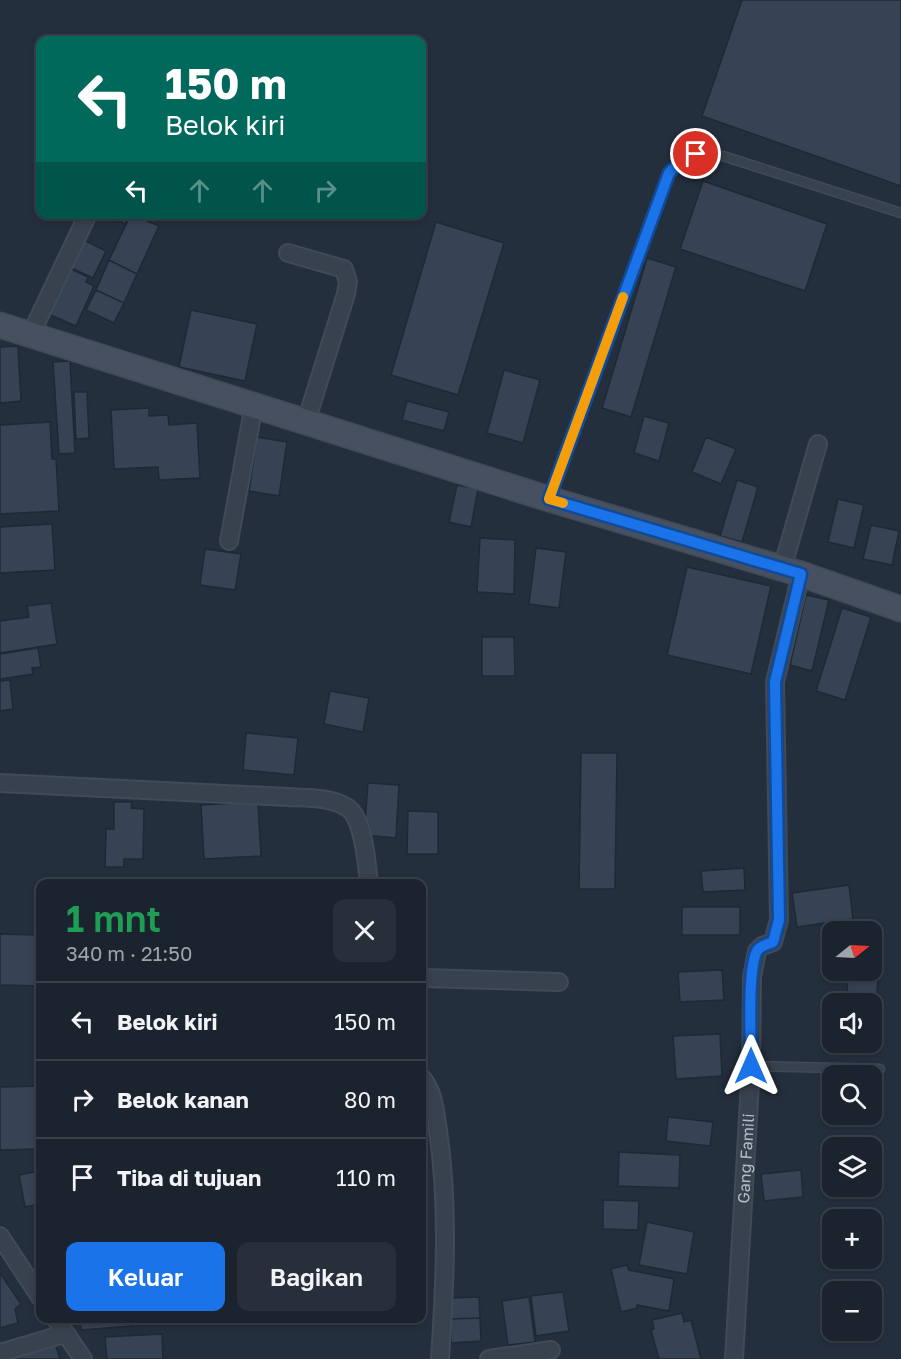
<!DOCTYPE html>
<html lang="id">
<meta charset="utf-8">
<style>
:root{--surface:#1b232e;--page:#282f3a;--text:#f1f3f6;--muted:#a0a4aa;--line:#39404a;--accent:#1a73e8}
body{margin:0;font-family:"Golos Text",sans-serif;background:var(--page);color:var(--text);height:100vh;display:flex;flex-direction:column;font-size:22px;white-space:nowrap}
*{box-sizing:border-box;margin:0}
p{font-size:20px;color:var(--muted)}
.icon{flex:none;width:33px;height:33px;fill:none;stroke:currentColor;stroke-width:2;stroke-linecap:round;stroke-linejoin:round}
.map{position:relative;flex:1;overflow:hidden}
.side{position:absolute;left:36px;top:879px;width:390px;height:444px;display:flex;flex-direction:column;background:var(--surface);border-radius:12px;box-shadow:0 3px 9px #0003,0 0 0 2px var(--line)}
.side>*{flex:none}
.top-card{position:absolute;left:36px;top:36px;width:390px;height:183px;border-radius:12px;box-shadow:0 3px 9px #0003,0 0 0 2px var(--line);background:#00695c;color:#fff;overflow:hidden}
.needle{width:39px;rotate:72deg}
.controls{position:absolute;left:822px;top:921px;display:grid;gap:12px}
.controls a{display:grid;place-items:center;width:60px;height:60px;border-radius:12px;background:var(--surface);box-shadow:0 3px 9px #0003,0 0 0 2px var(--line);font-size:30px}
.pin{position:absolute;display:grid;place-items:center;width:51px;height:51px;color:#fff;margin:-26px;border:3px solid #fff;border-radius:50%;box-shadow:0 2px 6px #0007}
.me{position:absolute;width:66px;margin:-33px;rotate:0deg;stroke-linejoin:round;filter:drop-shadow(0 0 4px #0008)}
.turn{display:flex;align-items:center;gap:21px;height:126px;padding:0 30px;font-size:27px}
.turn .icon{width:78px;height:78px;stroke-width:2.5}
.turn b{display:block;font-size:42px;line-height:51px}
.lanes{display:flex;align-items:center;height:57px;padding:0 30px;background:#0003;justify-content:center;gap:30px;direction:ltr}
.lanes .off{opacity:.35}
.round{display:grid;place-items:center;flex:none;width:63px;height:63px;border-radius:12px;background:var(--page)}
.summary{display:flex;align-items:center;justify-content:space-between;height:102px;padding:0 30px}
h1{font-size:36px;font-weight:600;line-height:45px;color:#1e9e55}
.action{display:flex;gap:12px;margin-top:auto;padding:12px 30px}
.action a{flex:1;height:69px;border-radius:12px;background:var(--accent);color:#fff;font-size:24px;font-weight:600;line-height:69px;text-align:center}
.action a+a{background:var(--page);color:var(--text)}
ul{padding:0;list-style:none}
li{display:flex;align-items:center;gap:18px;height:78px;padding:0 30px;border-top:2px solid var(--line)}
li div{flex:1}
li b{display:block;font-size:22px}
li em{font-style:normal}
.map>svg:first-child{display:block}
.building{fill:#364354;stroke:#1f2835;stroke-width:1.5}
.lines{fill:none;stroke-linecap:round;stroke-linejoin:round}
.lane-casing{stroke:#414a57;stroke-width:11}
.street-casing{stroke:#414a57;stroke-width:20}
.secondary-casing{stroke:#414a57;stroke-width:27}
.lane{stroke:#38414e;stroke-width:8}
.street{stroke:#38414e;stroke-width:16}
.secondary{stroke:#465061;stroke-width:24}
.route-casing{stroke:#114b97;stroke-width:15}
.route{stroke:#1a73e8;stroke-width:10}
.slow{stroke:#f59e0b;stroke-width:10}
.labels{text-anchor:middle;stroke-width:6;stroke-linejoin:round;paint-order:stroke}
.street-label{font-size:16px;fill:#b4bcc9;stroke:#1d2633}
</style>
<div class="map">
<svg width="901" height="1359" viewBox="0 0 901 1359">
<rect width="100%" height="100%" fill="#242f3e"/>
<path class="building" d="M742,0H901V186L702,116Z
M703,181L827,224L805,291L680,249Z
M105,214H129L125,224Z
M131,214L159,226L137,274L109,260Z
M144,214H163L160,222Z
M436,222L504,243L458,395L391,375Z
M82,239L106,251L93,278L69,267Z
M647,258L676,267L631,417L602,408Z
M109,260L137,274L124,303L96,290Z
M69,268L88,277L86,282L94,286L76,326L48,314Z
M96,290L124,303L114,323L86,310Z
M191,310L257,324L245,381L179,367Z
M18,346L21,401L0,403V347Z
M70,361L75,453L59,454L53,362Z
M504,370L540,380L523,443L487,433Z
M74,392H87L89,438L76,439Z
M407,401L449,412L444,431L402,420Z
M149,408V416L168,415L169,425L197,423L200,478L159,480L158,467L114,469L111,410Z
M644,416L669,423L659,461L634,453Z
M50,422L52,459H56L59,511L0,514V425Z
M257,437L287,442L279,496L249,491Z
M706,437L736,449L721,484L692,472Z
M737,480L758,487L742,542L720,536Z
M457,485L478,489L471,527L449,522Z
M838,499L864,505L854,548L828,542Z
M52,524L55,570L0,573V527Z
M871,525L899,531L892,565L863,559Z
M480,538L515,540L514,594L477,592Z
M536,548L566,552L559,608L529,604Z
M205,549L241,554L235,590L200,585Z
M687,567L771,586L751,674L667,655Z
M806,595L829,600L812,671L790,665Z
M51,603L57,644L0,653V621L29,617L27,606Z
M842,608L871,617L845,700L816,691Z
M482,637H514L515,676H482Z
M38,648L41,667L32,668L33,674L0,679V654Z
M10,680L13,709L0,711V681Z
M330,691L369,698L363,732L324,724Z
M246,733L298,738L294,775L243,770Z
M581,753H617L615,889H579Z
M368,783L399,785L396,838L364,835Z
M114,802H132L131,808L144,809L143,859H124V867H105L106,829H114Z
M258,802L261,856L204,859L201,805Z
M408,811L438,812V854H407Z
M744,868L745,890L703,892L701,871Z
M849,885L853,919L797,927L792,893Z
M682,907H740V935H682Z
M0,934L40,935V986L0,985Z
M722,970L724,1000L680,1002L678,972Z
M848,978L878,980L872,1043L862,1042H872V1004H846Z
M720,1034L722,1076L676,1079L673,1036Z
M40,1086V1149L0,1150V1087Z
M668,1117L713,1122L710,1146L666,1141Z
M619,1152L680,1155L679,1188L618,1186Z
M801,1170L803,1197L764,1201L761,1174Z
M40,1171V1204L25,1207L19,1175Z
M603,1200L639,1201L638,1230L603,1229Z
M647,1222L694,1232L687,1274L639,1265Z
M627,1265L629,1270L674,1279L669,1311L637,1305V1308L621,1312L611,1269Z
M0,1273L21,1304L15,1309L18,1323L0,1328Z
M563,1292L569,1331L536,1336L531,1296Z
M479,1297L480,1318L450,1319L449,1298Z
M529,1297L535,1342L508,1345L502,1301Z
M682,1313L684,1322L691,1320L701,1359H659L651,1330L654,1329L652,1320Z
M80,1318H131L132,1326L81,1330Z
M480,1318L481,1341L451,1343L450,1319Z
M162,1334L163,1359H107L105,1337Z
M55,1343L60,1359H1Z"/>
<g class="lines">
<g class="lane-casing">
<path id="lane" d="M550,496L669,173C689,154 697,153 723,156L901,213
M751,1066L880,1069"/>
</g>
<g class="street-casing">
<g id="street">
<path d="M288,253L344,269L348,282L346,294L306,422"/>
<path d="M31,334L88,214"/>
<path d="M229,541L254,405"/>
<path d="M782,569L818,444"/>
<path d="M0,783L288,797C306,798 332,797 348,808C364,820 367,865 369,884"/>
<path d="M422,978L559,982"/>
<path d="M422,1078C434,1092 435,1112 438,1130C449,1206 445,1282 440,1359"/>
<path d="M0,1236L40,1297"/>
<path d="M55,1318L83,1359"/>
<path d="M0,1353L64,1334"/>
<path d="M489,1359L551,1350"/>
<path id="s1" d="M734,1359L751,1066L752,977L757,951L762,946L773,942L779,920L775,682L801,574"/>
</g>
</g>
<g class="secondary-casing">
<path id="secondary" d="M0,325L549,499L801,574L901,609"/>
</g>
<use href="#lane" class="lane"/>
<use href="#street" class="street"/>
<use href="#secondary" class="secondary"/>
</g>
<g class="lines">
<g class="route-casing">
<path id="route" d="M696,154L681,161L669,173L549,499L801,574L775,682L779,920L773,942C768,944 760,946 757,951C747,970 751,1042 751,1066"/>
</g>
<use href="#route" class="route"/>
<path class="slow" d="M563,503L549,499L623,297"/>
</g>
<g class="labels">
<g class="street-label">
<text dy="6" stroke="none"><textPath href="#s1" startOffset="201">Gang Famili</textPath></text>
</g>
</g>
</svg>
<div class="controls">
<a><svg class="needle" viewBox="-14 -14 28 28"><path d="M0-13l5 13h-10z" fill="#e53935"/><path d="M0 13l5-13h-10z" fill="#a0a4aa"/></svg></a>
<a><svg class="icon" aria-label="sound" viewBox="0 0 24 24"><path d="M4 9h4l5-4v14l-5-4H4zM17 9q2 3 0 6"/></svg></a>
<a><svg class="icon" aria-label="search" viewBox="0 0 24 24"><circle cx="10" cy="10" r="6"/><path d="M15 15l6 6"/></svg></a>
<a><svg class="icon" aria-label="layers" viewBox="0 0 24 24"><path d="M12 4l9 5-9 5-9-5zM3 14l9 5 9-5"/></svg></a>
<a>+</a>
<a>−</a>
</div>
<div class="pin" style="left:696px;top:154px;background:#d93025"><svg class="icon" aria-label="arrive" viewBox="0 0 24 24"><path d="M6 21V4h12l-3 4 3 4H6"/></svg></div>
<svg class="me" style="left:751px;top:1066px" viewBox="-20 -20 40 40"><path d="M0-17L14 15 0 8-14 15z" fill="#1a73e8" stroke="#fff" stroke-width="4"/></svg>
<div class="top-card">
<div class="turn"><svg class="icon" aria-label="left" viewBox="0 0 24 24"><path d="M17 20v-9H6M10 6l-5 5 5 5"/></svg><div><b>150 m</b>Belok kiri</div></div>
<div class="lanes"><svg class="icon" aria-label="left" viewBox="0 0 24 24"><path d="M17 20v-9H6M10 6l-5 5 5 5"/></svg><svg class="icon off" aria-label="ahead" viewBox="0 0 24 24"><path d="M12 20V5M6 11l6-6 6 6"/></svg><svg class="icon off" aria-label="ahead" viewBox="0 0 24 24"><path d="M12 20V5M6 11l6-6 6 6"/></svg><svg class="icon off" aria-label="right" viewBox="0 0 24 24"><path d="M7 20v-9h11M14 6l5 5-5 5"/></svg></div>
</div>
<section class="side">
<div class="summary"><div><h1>1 mnt</h1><p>340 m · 21:50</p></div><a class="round"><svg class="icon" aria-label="close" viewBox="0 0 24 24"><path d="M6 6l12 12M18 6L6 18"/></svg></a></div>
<ul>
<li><svg class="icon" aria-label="left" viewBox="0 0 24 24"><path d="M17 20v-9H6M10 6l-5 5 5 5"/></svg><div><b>Belok kiri</b></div><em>150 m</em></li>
<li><svg class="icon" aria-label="right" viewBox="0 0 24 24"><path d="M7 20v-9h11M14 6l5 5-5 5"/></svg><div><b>Belok kanan</b></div><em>80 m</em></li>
<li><svg class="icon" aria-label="arrive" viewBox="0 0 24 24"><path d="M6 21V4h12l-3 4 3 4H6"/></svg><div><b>Tiba di tujuan</b></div><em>110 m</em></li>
</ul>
<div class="action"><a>Keluar</a><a>Bagikan</a></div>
</section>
</div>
